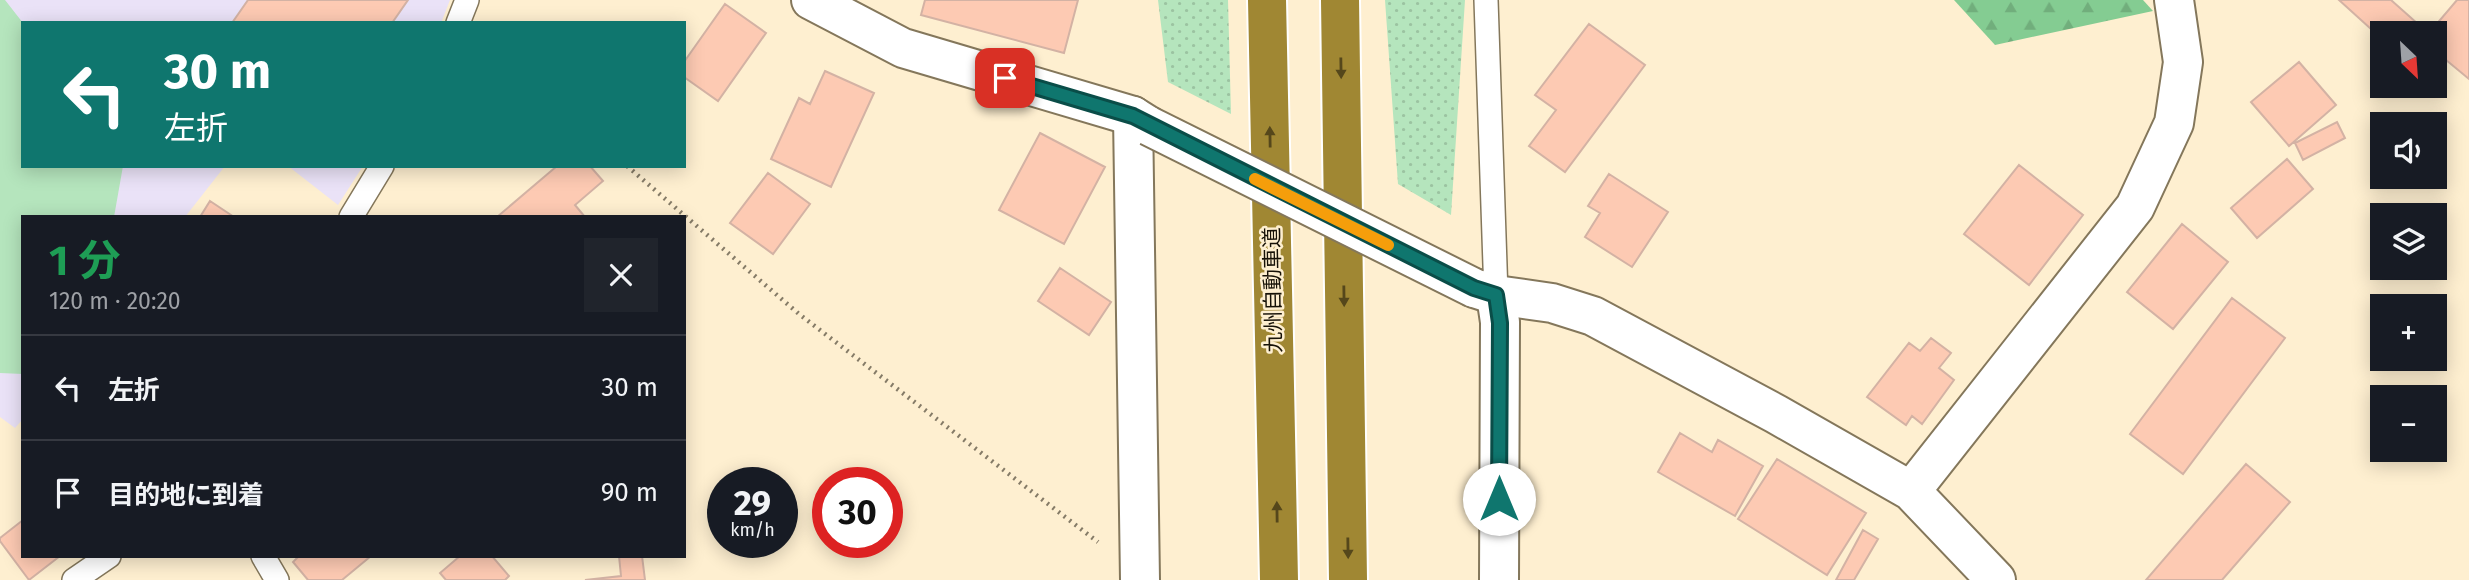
<!DOCTYPE html>
<html lang="ja">
<meta charset="utf-8">
<style>
:root{--surface:#171b24;--page:#20242c;--text:#f1f3f6;--muted:#9ea1a6;--line:#363941}
body{margin:0;font-family:"Fira Sans","Noto Sans JP",sans-serif;background:var(--page);color:var(--text);height:100vh;display:flex;flex-direction:column;font-size:26px;white-space:nowrap}
*{box-sizing:border-box;margin:0}
p{font-size:23px;color:var(--muted)}
.icon{flex:none;width:38px;height:38px;fill:none;stroke:currentColor;stroke-width:2;stroke-linecap:round;stroke-linejoin:round}
.map{position:relative;flex:1;overflow:hidden}
.details{position:absolute;left:21px;top:215px;width:665px;height:343px;display:flex;flex-direction:column;background:var(--surface);border-radius:0px;box-shadow:0 4px 18px #0003}
.details>*{flex:none}
.guide{position:absolute;left:21px;top:21px;width:665px;height:147px;border-radius:0px;box-shadow:0 4px 18px #0003;background:#0f766e;color:#fff;overflow:hidden}
.needle{width:46px;rotate:155deg}
.controls{position:absolute;left:2370px;top:21px;display:grid;gap:14px}
.controls a{display:grid;place-items:center;width:77px;height:77px;border-radius:0px;background:var(--surface);box-shadow:0 4px 18px #0003;font-size:35px}
.speed{position:absolute;left:707px;top:467px;display:flex;gap:14px;font-size:35px;font-weight:700;text-align:center}
.speed>*{display:grid;place-content:center;width:91px;height:91px;border-radius:50%;background:var(--surface);box-shadow:0 4px 18px #0003;line-height:1}
.speed small{font-size:18px;font-weight:400}
.speed .limit{border:10px solid #d22;background:#fff;color:#111}
.pin{position:absolute;display:grid;place-items:center;width:60px;height:60px;color:#fff;margin:-30px;border-radius:14px;box-shadow:0 4px 10px #0006}
.me{position:absolute;width:77px;margin:-38px;rotate:0deg;stroke-linejoin:round;filter:drop-shadow(0 0 5px #0008)}
.turn{display:flex;align-items:center;gap:24px;height:147px;padding:0 28px;font-size:32px}
.turn .icon{width:91px;height:91px;stroke-width:2.5}
.turn b{display:block;font-size:49px;line-height:60px}
.round{display:grid;place-items:center;flex:none;width:74px;height:74px;border-radius:0px;background:var(--page)}
.headline{display:flex;align-items:center;justify-content:space-between;height:119px;padding:0 28px}
h1{font-size:42px;font-weight:700;line-height:52px;color:#1e9e55}
ul{padding:0;list-style:none}
li{display:flex;align-items:center;gap:21px;height:105px;padding:0 28px;border-top:2px solid var(--line)}
li div{flex:1}
li b{display:block;font-size:26px}
li em{font-style:normal}
.map>svg:first-child{display:block}
.education{fill:#eae2f7}
.grass{fill:url(#grass-dots)}
.forest{fill:url(#forest-firs)}
.pitch{fill:#b5e5bd}
.building{fill:#fdcab3;stroke:#d3b2a4;stroke-width:2}
.lines{fill:none;stroke-linecap:round;stroke-linejoin:round}
.service-casing{stroke:#84775b;stroke-width:26}
.minor-casing{stroke:#84775b;stroke-width:42}
.tertiary-casing{stroke:#84775b;stroke-width:42}
.motorway-casing{stroke:#fff;stroke-width:42}
.path{stroke:#857b67;stroke-width:4.5;stroke-dasharray:2 5;stroke-linecap:butt}
.service{stroke:#fff;stroke-width:23}
.minor{stroke:#fff;stroke-width:38}
.tertiary{stroke:#fff;stroke-width:38}
.motorway{stroke:#a08733;stroke-width:38}
.tertiary-bridge-casing{stroke:#84775b;stroke-width:42;stroke-linecap:butt}
.tertiary-bridge{stroke:#fff;stroke-width:38}
.oneway{fill:#55471b}
.route-casing{stroke:#0a4d48;stroke-width:18}
.route{stroke:#0f766e;stroke-width:12}
.slow{stroke:#f59e0b;stroke-width:12}
.labels{text-anchor:middle;stroke-width:5;stroke-linejoin:round;paint-order:stroke}
.street-label{font-size:21px;fill:#171207;stroke:#feefd0}
</style>
<div class="map">
<svg width="2469" height="580" viewBox="0 0 2469 580">
<defs>
<pattern id="grass-dots" width="8" height="8" patternUnits="userSpaceOnUse" patternTransform="scale(1.75)"><rect width="8" height="8" fill="#b5e5bd"/><path d="M2 2h.1M6 6h.1" fill="none" stroke="#9bc3a1" stroke-width="1.8" stroke-linecap="round"/></pattern>
<pattern id="forest-firs" width="22" height="20" patternUnits="userSpaceOnUse" patternTransform="scale(1.75)"><rect width="22" height="20" fill="#84cc92"/><path d="M5 1l3.5 6h-7zM16 11l3.5 6h-7z" fill="#71ae7c"/></pattern>
</defs>
<rect width="100%" height="100%" fill="#feefd0"/>
<path class="education" d="M0,0H450L441,23H23V166H225L185,217H23V419L15,428L0,417Z
M288,166H363L338,205Z"/>
<path class="grass" d="M1158,0H1228L1231,114L1168,82Z
M1385,0H1465L1451,215L1398,184Z"/>
<path class="forest" d="M1954,0H2143L2153,11L1995,45Z"/>
<path class="pitch" d="M0,0H5L23,23V166H123L114,217H23V374L0,373Z"/>
<path class="building" d="M248,0H408L392,23H232Z
M925,0H1078L1064,53L921,15Z
M2339,0H2391L2418,24L2409,33H2382V39Z
M2457,0H2469V79L2434,50V33H2429Z
M725,4L766,33L718,101L684,77V62Z
M1589,24L1645,65L1565,172L1529,146L1556,110L1535,95Z
M2299,62L2336,105L2289,146L2251,102Z
M825,71L874,93L831,187L771,159L799,98L810,104Z
M2337,122L2345,138L2303,160L2295,143Z
M1040,133L1105,167L1064,244L999,210Z
M2287,159L2313,189L2257,238L2231,208Z
M2019,165L2083,215L2029,285L1964,234Z
M557,166H590L603,181L575,205L585,217H497Z
M768,173L810,204L773,254L730,223Z
M1609,174L1668,212L1632,267L1585,237L1600,213L1588,206Z
M210,201L234,217H200Z
M2182,224L2228,262L2173,329L2127,292Z
M1060,268L1111,302L1089,335L1038,301Z
M2232,298L2285,338L2183,474L2130,434Z
M1931,338L1951,353L1939,368L1954,380L1922,424L1912,416L1906,425L1867,397L1909,343L1920,351Z
M1680,433L1712,452L1718,440L1763,466L1735,516L1658,472Z
M1777,459L1866,513L1827,575L1738,519Z
M2246,464L2290,502L2222,580H2146Z
M23,520V556H60L29,580L0,541V538Z
M1863,530L1878,539L1854,580H1836Z
M299,556H371L342,580H308L293,562Z
M460,556H492L509,576L505,580H446L440,573Z
M619,556H642L645,580H585L621,576Z"/>
<g class="lines">
<g class="service-casing">
<path id="service" d="M1486,0L1496,295
M458,23L467,0
M351,217L382,166
M263,556L277,580
M74,580L109,556"/>
</g>
<g class="minor-casing">
<path id="minor" d="M1133,116L1140,580
M1496,295L1500,322L1499,580"/>
</g>
<g class="tertiary-casing">
<path id="tertiary" d="M811,0L903,48L1133,116L1149,126
M1474,288L1496,295L1552,303L1593,316L1776,414L1911,491L1996,580
M1911,491L2135,207L2174,123L2183,62L2174,0"/>
</g>
<g class="motorway-casing">
<path id="motorway" d="M1267,0L1279,580
M1340,0L1348,580"/>
</g>
<path class="path" d="M627,166L799,314L1098,542"/>
<use href="#service" class="service"/>
<use href="#minor" class="minor"/>
<use href="#tertiary" class="tertiary"/>
<use href="#motorway" class="motorway"/>
<g class="tertiary-bridge-casing">
<path id="tertiary-bridge" d="M1149,126L1474,288"/>
</g>
<use href="#tertiary-bridge" class="tertiary-bridge"/>
</g>
<defs><path id="oneway-solid" d="M-6-.8H1V-3.2L6.5 0L1 3.2V.8H-6Z" transform="scale(1.75)"/></defs>
<g class="oneway">
<use href="#oneway-solid" transform="translate(1341 68) rotate(89)"/>
<use href="#oneway-solid" transform="translate(1270 137) rotate(-91)"/>
<use href="#oneway-solid" transform="translate(1344 296) rotate(89)"/>
<use href="#oneway-solid" transform="translate(1277 512) rotate(-91)"/>
<use href="#oneway-solid" transform="translate(1348 548) rotate(89)"/>
</g>
<g class="lines">
<g class="route-casing">
<path id="route" d="M1005,78L1133,116L1474,288L1496,295L1500,323L1499,499"/>
</g>
<use href="#route" class="route"/>
<path class="slow" d="M1255,179L1388,245"/>
</g>
<g class="labels">
<g class="street-label">
<text transform="translate(1273 290) rotate(-91)" y="7">九州自動車道</text>
</g>
</g>
</svg>
<div class="controls">
<a><svg class="needle" viewBox="-14 -14 28 28"><path d="M0-13l5 13h-10z" fill="#e53935"/><path d="M0 13l5-13h-10z" fill="#9ea1a6"/></svg></a>
<a><svg class="icon" aria-label="sound" viewBox="0 0 24 24"><path d="M4 9h4l5-4v14l-5-4H4zM17 9q2 3 0 6"/></svg></a>
<a><svg class="icon" aria-label="layers" viewBox="0 0 24 24"><path d="M12 4l9 5-9 5-9-5zM3 14l9 5 9-5"/></svg></a>
<a>+</a>
<a>−</a>
</div>
<div class="speed"><div>29<small>km/h</small></div><div class="limit">30</div></div>
<div class="pin" style="left:1005px;top:78px;background:#d93025"><svg class="icon" aria-label="arrive" viewBox="0 0 24 24"><path d="M6 21V4h12l-3 4 3 4H6"/></svg></div>
<svg class="me" style="left:1499px;top:499px" viewBox="-20 -20 40 40"><circle r="19" fill="#fff"/><path d="M0-13L10 11 0 6-10 11z" fill="#0f766e"/></svg>
<div class="guide">
<div class="turn"><svg class="icon" aria-label="left" viewBox="0 0 24 24"><path d="M17 20v-9H6M10 6l-5 5 5 5"/></svg><div><b>30 m</b>左折</div></div>
</div>
<section class="details">
<div class="headline"><div><h1>1 分</h1><p>120 m · 20:20</p></div><a class="round"><svg class="icon" aria-label="close" viewBox="0 0 24 24"><path d="M6 6l12 12M18 6L6 18"/></svg></a></div>
<ul>
<li><svg class="icon" aria-label="left" viewBox="0 0 24 24"><path d="M17 20v-9H6M10 6l-5 5 5 5"/></svg><div><b>左折</b></div><em>30 m</em></li>
<li><svg class="icon" aria-label="arrive" viewBox="0 0 24 24"><path d="M6 21V4h12l-3 4 3 4H6"/></svg><div><b>目的地に到着</b></div><em>90 m</em></li>
</ul>
</section>
</div>
